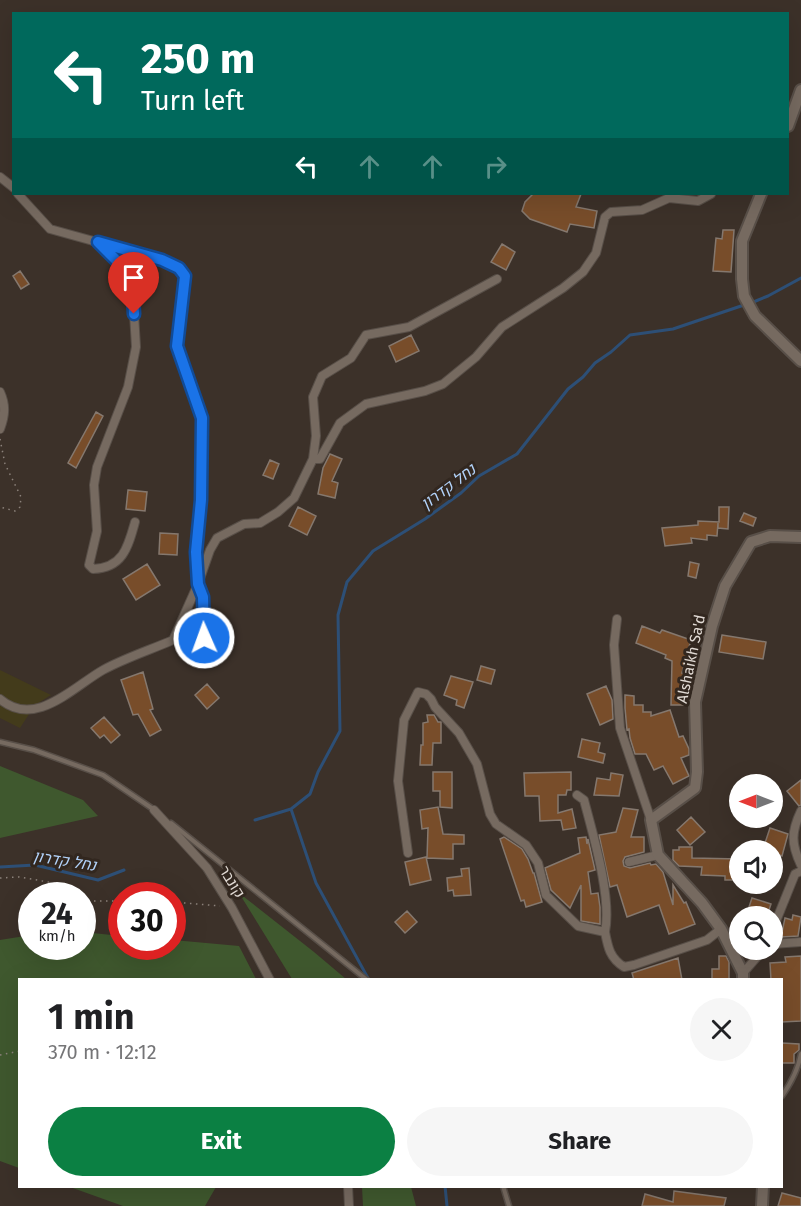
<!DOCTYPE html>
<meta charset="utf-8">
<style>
:root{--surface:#fff;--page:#f6f6f6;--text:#202124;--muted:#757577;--accent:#0b8043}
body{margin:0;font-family:"Fira Sans",Heebo,sans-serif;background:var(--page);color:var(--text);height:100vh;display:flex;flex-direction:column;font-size:22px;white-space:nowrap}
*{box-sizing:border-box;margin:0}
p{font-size:20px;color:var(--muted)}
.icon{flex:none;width:33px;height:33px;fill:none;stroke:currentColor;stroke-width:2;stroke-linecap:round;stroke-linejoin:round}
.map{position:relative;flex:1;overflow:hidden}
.panel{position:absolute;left:18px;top:978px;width:765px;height:210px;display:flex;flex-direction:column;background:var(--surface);border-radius:0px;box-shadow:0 6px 24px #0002}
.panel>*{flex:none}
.top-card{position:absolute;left:12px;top:12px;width:777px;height:183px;border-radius:0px;box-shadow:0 6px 24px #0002;background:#00695c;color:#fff;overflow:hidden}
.needle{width:39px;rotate:270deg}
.fabs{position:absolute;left:729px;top:774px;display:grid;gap:12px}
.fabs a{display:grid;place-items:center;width:54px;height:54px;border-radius:50%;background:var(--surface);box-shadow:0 6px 24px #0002;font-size:30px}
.speed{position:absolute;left:18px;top:882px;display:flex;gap:12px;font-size:30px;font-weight:700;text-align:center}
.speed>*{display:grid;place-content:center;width:78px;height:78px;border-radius:50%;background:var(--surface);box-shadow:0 6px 24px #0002;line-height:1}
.speed small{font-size:15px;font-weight:400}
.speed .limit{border:9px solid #d22;background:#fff;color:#111}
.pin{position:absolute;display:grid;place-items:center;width:51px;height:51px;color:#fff;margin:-62px -26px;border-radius:50% 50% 50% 0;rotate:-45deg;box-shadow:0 0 6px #0007}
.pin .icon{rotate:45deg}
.me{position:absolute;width:66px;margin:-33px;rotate:358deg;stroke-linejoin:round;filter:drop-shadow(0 0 4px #0008)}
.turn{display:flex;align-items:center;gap:21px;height:126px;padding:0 30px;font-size:27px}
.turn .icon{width:78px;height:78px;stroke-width:2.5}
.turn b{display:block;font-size:42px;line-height:51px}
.lanes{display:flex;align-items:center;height:57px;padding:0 30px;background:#0003;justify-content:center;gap:30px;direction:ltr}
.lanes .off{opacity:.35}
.round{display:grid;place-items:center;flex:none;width:63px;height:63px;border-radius:32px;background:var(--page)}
.overview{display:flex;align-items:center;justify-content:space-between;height:102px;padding:0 30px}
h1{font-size:36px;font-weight:700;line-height:45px}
.primary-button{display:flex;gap:12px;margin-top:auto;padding:12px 30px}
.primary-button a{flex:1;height:69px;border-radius:36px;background:var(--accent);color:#fff;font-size:24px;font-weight:700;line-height:69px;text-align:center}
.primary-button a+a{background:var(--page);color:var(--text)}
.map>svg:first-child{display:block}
.green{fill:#3f582e}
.sand{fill:#433b1b}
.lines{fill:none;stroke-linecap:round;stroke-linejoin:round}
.stream{stroke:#2d4f76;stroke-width:3}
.building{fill:#784d2a;stroke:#85786e;stroke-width:1.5}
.lane-casing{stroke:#584f48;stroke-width:7}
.street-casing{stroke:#584f48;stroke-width:10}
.secondary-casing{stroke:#584f48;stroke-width:14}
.path{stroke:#8c827b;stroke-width:1.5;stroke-dasharray:1.5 4.5;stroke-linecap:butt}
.lane{stroke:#766a60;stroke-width:4}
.street{stroke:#766a60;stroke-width:8}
.secondary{stroke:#766a60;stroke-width:10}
.route-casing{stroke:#114b97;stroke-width:15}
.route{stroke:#1a73e8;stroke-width:10}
.labels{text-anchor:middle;stroke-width:6;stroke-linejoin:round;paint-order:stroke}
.street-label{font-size:15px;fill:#e1dad4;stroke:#32271f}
.water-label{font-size:16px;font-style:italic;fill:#b2d2f9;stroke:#32271f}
</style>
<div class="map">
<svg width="801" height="1206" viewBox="0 0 801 1206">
<rect width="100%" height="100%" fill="#3c3129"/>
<path class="green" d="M0,766L83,800L98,816L0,838Z
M239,893L314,952L346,979H292Z
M83,932L121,936L122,946H172L173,940L239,946L256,979L20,980L19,1168L0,1161V940L31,935L32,946H82Z
M70,1187H216L205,1206H123Z
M362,1187H411L416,1206H363Z"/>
<path class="sand" d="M0,670L51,695L35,705L20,728L0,718Z"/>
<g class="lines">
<path class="stream" d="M751,303L768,296L801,278
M291,809L316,883L369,980
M255,820L291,809L310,794L318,772L340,731L338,615L347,582L373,551L425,519L461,493L479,476L517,454L568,389L583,377L595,363L611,352L630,335L673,329L744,305
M0,867L35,865L98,880L124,870
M445,1186L447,1206"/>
</g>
<path class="building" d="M533,194H581L576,207L597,211L594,228L570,224L567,232L530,219L522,211L525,202Z
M723,230H734L731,272L713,271L716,238L722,239Z
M502,244L515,252L506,270L491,262Z
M20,271L29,284L21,289L13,276Z
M411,335L419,351L396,362L389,346Z
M96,412L103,416L76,468L68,463Z
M330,454L342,459L332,481L338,483L335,498L318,494L323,468Z
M270,460L279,464L273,479L263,475Z
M128,490L147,492L145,511L126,509Z
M298,507L316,516L307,535L289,526Z
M719,507H729L728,529L718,528V523L717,536L707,535V540L691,538L692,543L665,546L662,528L698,525V521L719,522Z
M744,513L756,518L753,526L740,521Z
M160,533L178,534L177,555L159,554Z
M690,562L699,564L696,578L688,576Z
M147,564L160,585L136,600L123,579Z
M642,626L660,633L662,630L691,640L682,673H689L688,705H671L672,661L665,658L666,655L636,643Z
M722,635L766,642L763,659L719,652Z
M481,666L495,670L491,684L477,680Z
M143,672L153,709L150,710L161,730L150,736L138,714L133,715L121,680Z
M451,676L473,682L464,708L456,705L457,700L444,695Z
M207,684L219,698L207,709L195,695Z
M606,686L612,700L613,719L600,725L587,694Z
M625,695L634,696V705H643V712H651V716L670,710L679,737L683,736L689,749V755L681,758L689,776L673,784L663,766L654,770L646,754H635L630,738L629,729L627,730L625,708Z
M427,715H434L438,722H441V743H433L432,765H420L421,745H423V723L428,722Z
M104,717L120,735L111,743L104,735L100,738L91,728Z
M582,739L600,743L598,752L605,754L603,763L578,757Z
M433,772H452V808L440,807V791H433Z
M571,772V790H567L566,795H558V813L572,809L576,828L563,830L561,820L540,821L539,796H525L524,773Z
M611,773L623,775L619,796L594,795L597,778L610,780Z
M801,780V805L799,806L787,791Z
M438,807L443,834L464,835V844H453V859L427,858L428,828L422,829L420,810Z
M623,808L638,810L631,837H644V852L625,857L623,861L624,866L630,868L650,863L651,865L656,864L663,872L673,905V885L684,903L686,902L695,924L669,934L659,905L627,917L617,885L610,887L599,835L616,832Z
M691,817L705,832L690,845L677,830Z
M770,828L788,834L782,856L772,852V850L763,849Z
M504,837L522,849L528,859L533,873H534L542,902L526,907L524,900L521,901L500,839Z
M586,837L587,844L588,839L595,870L588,872L591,894L598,893L600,907V924L581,921V885L570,908L551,890L545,868L580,853L578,838Z
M679,847H692V858L740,859V880H725V876L701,875L702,867L679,866L673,860V850H679Z
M426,857L431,880L410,885L405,862Z
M469,868L471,895L454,896L453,890L448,891L447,878L462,876L461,869Z
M752,898L771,904L767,916H746Z
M407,911L417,922L405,933L395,922Z
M793,915L801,917L798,936L781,937L785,918L792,920Z
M719,956H726L729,962V980H712V969H719Z
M801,956V1021L782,1022V980H771L770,963L786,962L785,957Z
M678,958L682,980H634L632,973Z
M782,1043L799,1044V1050L794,1054V1063H782Z
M674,1191L726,1198L724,1206H642L645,1194L673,1202Z
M782,1193L801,1198V1206H778Z"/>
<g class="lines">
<g class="lane-casing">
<path id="lane" d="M0,742L34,750L103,775L153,809
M171,823L367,980
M782,1096C791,1083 798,1070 801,1054
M503,1186L509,1206"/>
</g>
<g class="street-casing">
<path id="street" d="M0,177L14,188
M99,243L119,263L133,297L136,347L128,387L97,467L94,485L97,531L89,565L93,569C123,568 128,547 135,522
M0,392C6,405 5,416 0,429
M313,459H320L340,423L366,404L425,391L443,384L476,357L502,327L563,288L583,272L596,253L605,217L611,212L642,210L669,198L698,201L711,194
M617,619L614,645L620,728L651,820
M213,660L204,638L203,597L198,584L210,550L217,538L244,524L260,523L278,512L294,498L313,459L316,436L313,397L322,376L351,358L366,335L409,327L497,279
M0,699C35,729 73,687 103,670C125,658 150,650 173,640L198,584L196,552L201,500L202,418L177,347L185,276L179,268L162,260L50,229L18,194
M577,795L584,800C593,835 612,897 605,932
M154,810L207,868L232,908L270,980
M801,811C791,832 791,844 801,865
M408,853L398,781L404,720L418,692L426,694L431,699L435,707L459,733L477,764L490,814L496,824L526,845L538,863L546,895L578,926L605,932C608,948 610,958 624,967L634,965L707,940L721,929
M629,862L658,855
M772,931L795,874L801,871
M772,944L801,942
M743,973L763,950
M348,1186L349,1206"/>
</g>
<g class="secondary-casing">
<path id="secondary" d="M788,126L801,90
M761,194L742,241V279L744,296L755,316L801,361
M743,980V973L721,929L702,903L658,855L651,820L695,788L697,772L695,702L712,626L725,586L751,542L770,536L801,537
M762,1206L763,1186"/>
</g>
<path class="path" d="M0,439L5,464L21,497L20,507L15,511L0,507
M0,878L19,877L60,884L75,896
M82,901H122
M172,902L220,906
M0,1055L20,1051"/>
<use href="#lane" class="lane"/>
<use href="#street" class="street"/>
<use href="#secondary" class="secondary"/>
</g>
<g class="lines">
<g class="route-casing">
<path id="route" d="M134,314L133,297L119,263L98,242L162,260L179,268L185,276L177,346L202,418L201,500L196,552L198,584L203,597L204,638"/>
</g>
<use href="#route" class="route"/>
</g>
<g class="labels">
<g class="street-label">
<text transform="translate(691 659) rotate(-78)" y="5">Alshaikh Sa'd</text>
<text transform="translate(232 882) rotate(58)" y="5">קונבר</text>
</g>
<g class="water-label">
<text transform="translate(448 486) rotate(-37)" y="6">נחל קדרון</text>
<text transform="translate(65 860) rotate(9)" y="6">נחל קדרון</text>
</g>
</g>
</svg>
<div class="fabs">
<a><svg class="needle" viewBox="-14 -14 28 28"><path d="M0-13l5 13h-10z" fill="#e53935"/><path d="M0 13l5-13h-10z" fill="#757577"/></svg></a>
<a><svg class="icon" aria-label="sound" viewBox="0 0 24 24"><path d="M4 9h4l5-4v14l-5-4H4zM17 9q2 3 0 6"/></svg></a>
<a><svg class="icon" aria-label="search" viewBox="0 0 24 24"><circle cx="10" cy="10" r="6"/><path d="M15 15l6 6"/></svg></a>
</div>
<div class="speed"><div>24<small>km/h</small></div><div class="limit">30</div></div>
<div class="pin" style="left:134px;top:314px;background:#d93025"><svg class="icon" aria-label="arrive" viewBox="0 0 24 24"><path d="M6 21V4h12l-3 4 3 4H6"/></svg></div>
<svg class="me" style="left:204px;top:638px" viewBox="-20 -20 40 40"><circle r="17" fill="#1a73e8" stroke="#fff" stroke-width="3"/><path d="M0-11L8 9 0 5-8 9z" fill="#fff"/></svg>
<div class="top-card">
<div class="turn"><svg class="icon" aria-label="left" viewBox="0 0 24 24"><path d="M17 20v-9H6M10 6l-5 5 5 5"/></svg><div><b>250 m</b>Turn left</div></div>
<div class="lanes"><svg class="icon" aria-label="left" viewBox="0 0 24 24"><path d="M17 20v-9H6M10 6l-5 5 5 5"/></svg><svg class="icon off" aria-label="ahead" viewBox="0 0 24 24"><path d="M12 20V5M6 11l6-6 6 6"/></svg><svg class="icon off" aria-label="ahead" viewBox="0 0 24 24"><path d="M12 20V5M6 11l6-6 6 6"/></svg><svg class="icon off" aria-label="right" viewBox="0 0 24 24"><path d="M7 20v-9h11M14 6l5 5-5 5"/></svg></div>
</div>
<section class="panel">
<div class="overview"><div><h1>1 min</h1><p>370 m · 12:12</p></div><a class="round"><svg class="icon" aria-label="close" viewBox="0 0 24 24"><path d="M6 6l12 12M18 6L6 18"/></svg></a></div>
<div class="primary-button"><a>Exit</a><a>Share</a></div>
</section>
</div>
